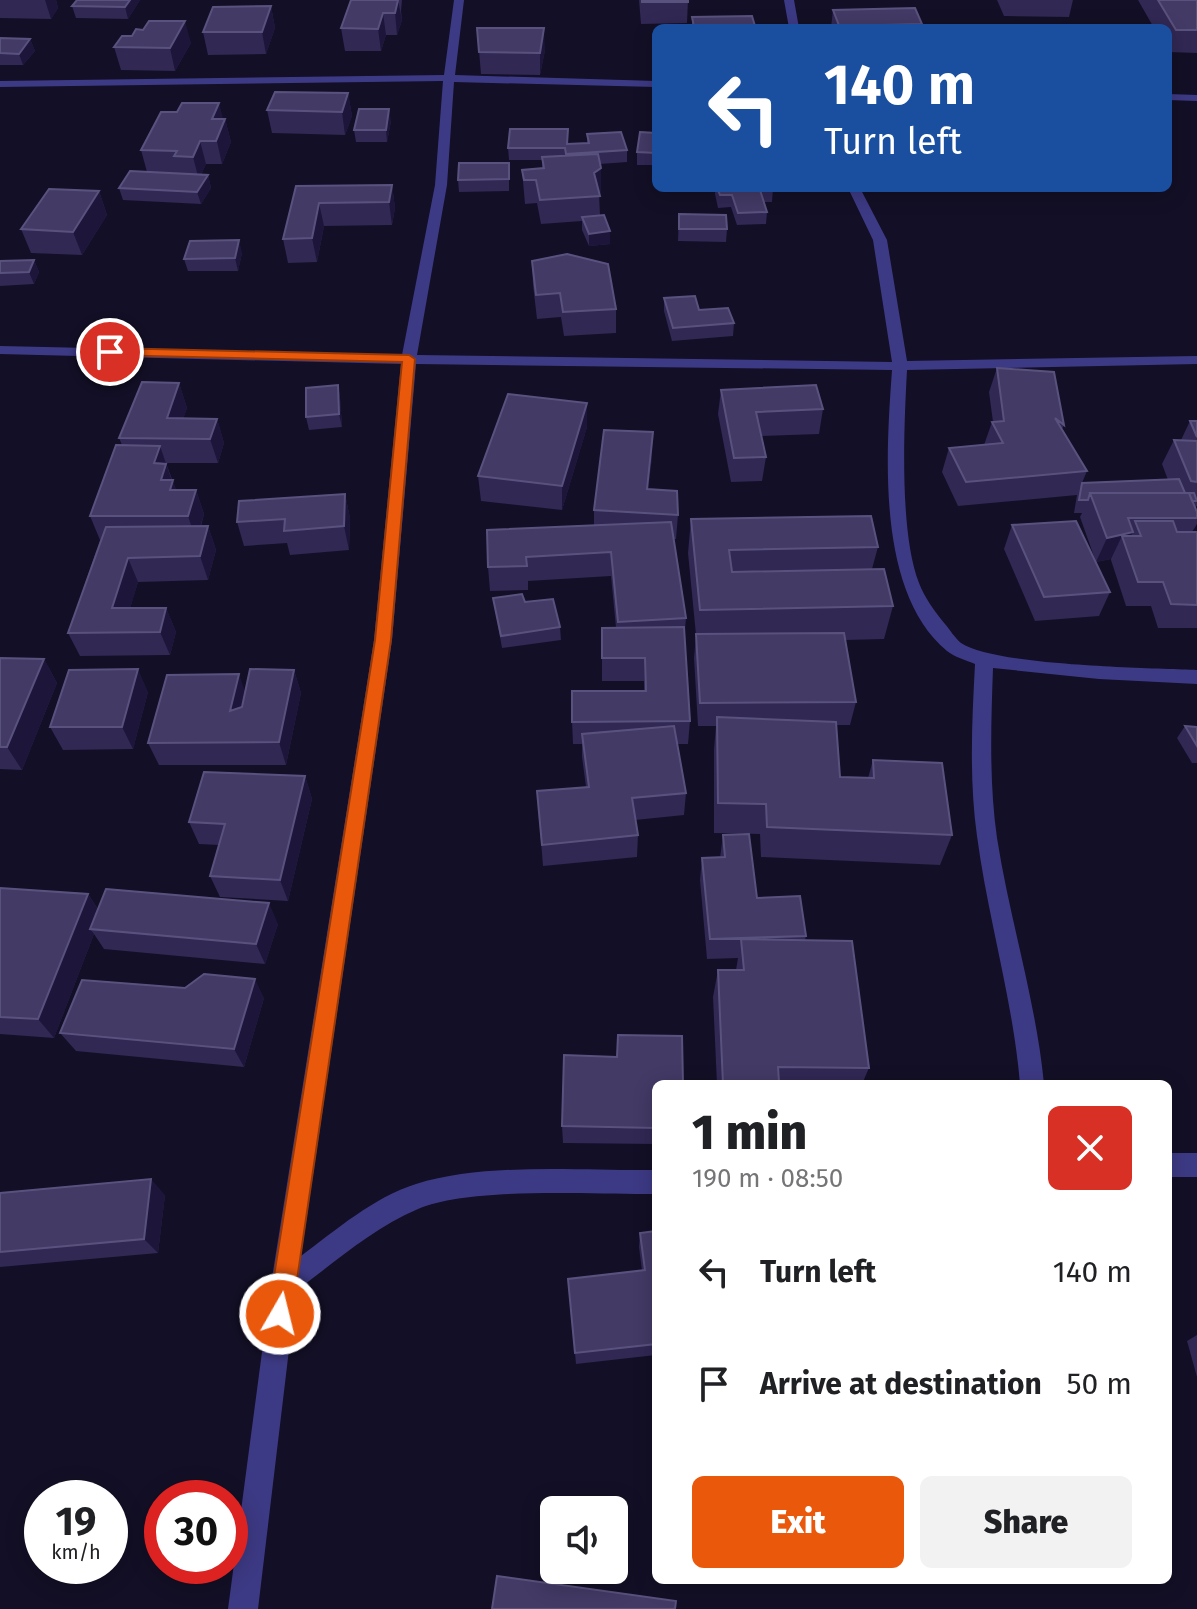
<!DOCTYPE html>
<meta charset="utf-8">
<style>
:root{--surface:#fff;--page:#f2f2f2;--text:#202124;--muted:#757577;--accent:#ea580c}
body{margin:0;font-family:"Fira Sans",sans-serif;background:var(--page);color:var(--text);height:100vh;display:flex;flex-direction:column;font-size:30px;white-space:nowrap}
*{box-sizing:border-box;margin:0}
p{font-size:26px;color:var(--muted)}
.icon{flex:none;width:44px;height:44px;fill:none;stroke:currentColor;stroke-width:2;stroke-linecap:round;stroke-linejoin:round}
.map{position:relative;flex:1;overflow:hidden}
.sheet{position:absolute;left:652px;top:1080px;width:520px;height:504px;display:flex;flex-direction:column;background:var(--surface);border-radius:12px;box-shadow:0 4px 20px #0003}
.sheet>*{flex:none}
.hud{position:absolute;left:652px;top:24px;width:520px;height:168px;border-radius:12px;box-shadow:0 4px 20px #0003;background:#1a4fa0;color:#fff;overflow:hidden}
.buttons{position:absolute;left:540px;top:1496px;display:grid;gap:16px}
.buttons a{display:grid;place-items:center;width:88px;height:88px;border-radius:12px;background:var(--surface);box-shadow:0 4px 20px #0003;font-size:40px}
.speed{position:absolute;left:24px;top:1480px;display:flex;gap:16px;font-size:40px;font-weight:700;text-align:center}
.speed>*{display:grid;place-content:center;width:104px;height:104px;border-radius:50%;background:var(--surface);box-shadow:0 4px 20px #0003;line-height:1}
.speed small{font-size:20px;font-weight:400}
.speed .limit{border:12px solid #d22;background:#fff;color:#111}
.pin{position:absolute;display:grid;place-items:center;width:68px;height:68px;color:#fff;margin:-34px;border:4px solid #fff;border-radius:50%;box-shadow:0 2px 8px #0007}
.me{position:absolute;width:88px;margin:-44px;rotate:8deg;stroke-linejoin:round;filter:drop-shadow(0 0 6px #0008)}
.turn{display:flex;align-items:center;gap:28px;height:168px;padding:0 40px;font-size:36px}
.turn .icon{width:104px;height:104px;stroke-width:2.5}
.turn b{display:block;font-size:56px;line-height:68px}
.round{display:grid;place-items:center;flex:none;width:84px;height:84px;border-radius:12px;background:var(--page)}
.headline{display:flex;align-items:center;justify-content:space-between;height:136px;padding:0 40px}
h1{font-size:48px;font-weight:800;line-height:60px}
.primary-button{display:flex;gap:16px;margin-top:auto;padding:16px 40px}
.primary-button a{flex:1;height:92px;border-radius:12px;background:var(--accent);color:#fff;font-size:32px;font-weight:800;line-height:92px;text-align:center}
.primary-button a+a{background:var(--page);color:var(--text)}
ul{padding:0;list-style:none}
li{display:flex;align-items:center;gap:24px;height:112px;padding:0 40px}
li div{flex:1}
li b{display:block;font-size:30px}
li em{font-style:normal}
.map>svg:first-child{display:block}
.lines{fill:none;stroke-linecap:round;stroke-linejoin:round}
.minor{fill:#3d3a85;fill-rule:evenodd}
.wall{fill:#312854}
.shaded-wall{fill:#1d163a}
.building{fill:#433a66;stroke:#5a527e;stroke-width:2}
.route{fill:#ea580c;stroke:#983908;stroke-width:2}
</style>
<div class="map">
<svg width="1197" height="1609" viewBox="0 0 1197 1609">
<rect width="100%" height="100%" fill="#130f26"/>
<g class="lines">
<path class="minor" d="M454,0H464L455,75L656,81V87L454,82L447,185L417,355L892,362L873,240L848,188H860L887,240L907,361L1197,356V364L907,370C904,426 899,532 919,583C924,597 936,613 945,624C950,630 955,638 961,643C995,666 1150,668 1197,670V684L1099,679L993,668C991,725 989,782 997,838C1010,921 1036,1001 1044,1084H1020C1013,1000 988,919 977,836C969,778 972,721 975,664C966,660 954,657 947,651C876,592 886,454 892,370L416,364L392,640L301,1256C336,1230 374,1197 416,1184C486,1162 582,1171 656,1170V1194C595,1195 471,1186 418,1209C373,1228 335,1262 296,1291L258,1609H228L271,1284L374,640L401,364L0,354V346L402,355L435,185L443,81L0,87V81L444,75Z
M784,0H794L799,28H789Z
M1168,94L1197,95V101L1168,100Z
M1168,1153H1197V1177H1168Z"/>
</g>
<path class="wall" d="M0,0H56L58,8L51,19L0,18Z
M77,0H140L128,19L76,18L72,6Z
M351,0H402L401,11L402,20L397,35H386L381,51H345L341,28Z
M639,0H688L687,23L641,24Z
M997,0H1073L1069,17L1004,16Z
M1138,0H1197V53L1168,52V28H1154Z
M271,6L275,28L266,54L208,55L203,32Z
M833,10L922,24V28H831Z
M692,17L755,26V28H692Z
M477,28L545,50L540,75L481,74Z
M0,38L30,39L35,51L23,65H0Z
M191,43L175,71L121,70L114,47Z
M348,93L352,116L345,135L272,133L267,110Z
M223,119H225L231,142L222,164H206L201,175H208L211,188L201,204L123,200L119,188L147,172L141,150Z
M391,121L387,142H356L354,130Z
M656,133V165H637V152Z
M587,134L627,150V162L600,164L601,168V192L599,193L600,215L610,244L589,246L582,230V221L541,224L537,203L525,204L522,170L542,168V160H509L508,148L587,143Z
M509,163V191L459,192L458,180Z
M392,185L395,208L392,225L324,226L317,262L288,263L283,239L296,186Z
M715,188H773L772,202H764L767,212L766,224L737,225L731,207L718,208L715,194Z
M99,191L107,215L82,255L31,253L21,229Z
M679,214L727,229L726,242L678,241Z
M242,253L238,271H188L184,259Z
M34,260L39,272L34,284L0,286V261Z
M532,261L616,309V333L564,336L561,317L537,319L533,285Z
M664,298L734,323L733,336L672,341L664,311Z
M997,368L1064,425L1062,429L1087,471L1082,483L1168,480L1162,464L1174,440H1181L1190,421H1197V506L1195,507L1197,512V524L1192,532H1197V628H1158L1151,606H1126L1111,560V559L1096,562L1080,517L1082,513H1074L1077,495L958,506L942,472L949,448L984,445L992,422H993L989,392Z
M179,383L187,408L183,419H217L224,443L218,463H166L176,490H196L204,514L201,526H208L216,550L208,580L138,582L130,608H166L176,632L170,655L80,656L68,633L100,540L90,516L122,445L119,438Z
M338,385L340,398L342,427L309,430L306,417Z
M721,390L823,409L819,434L761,436L766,457L762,481L731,482L718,414Z
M587,403V427L562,510L481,501L478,476Z
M652,457L648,489L678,515L676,539H674L686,618L684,641L690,721L688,744H677L686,793L684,815L635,820L638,835L637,857L543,866L537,791L586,787L582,757V744H573L572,722L644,691V681H602V628H616L611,576L528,581V590L490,591L488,567L594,525V510Z
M345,494L350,518L349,550L290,555L287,543L244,546L237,522Z
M691,519L878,547L872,569L893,606L884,639L845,640L856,702L850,725H836L840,777L868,778L873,760L952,835L940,865L761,857L760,834L714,833V749L716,726H698L694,658L696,635L688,553Z
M1012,525L1110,592L1099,616L1035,621L1004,549Z
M493,598L560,627L561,640L502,648Z
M0,658L44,659L57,683L22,770L0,769Z
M294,670L301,693L286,765H159L148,743Z
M148,692L133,749L63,750L50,727Z
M1185,726L1197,727V763H1192L1177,738Z
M305,776L312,799L288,901L220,897L210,876L219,845L199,844L189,822Z
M723,835L757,898L806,936L805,940L869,1068L862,1084H717L713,997L718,970H736L738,958L707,959L700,880L702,858H720Z
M0,888L88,894L98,909L278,924L265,964L104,949L94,934L54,1038L0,1034Z
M264,998L244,1067L76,1051L60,1033Z
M617,1057L656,1084V1144L563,1143L562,1126Z
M0,1193L165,1195L158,1253L0,1267Z
M656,1231V1355L576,1364L568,1279L642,1271L639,1247L640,1233Z
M1197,1335V1377L1187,1341Z"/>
<path class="shaded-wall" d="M45,0H56L58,8L51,19Z
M130,0H140L128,19L125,7Z
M398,0L402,20L397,35L395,13Z
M271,6L275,28L266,54L262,32Z
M383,13L386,35L381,51L378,29Z
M185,21L191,43L175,71L170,48Z
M544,28L545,50L540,75V53Z
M30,39L35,51L23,65L19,54Z
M348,93L352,116L345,135L342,112Z
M219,103L224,122L225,119L231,142L222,164L212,119Z
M389,109L391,121L387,142L386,130Z
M200,141L206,164L199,180L193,157Z
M601,168V192L594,196V173Z
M208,175L211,188L201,204L197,192Z
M392,185L395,208L392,225L389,202Z
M99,191L107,215L82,255L73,232Z
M319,203L324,226L317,262L312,238Z
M610,231V244L589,246V234Z
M239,240L242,253L238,271L235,258Z
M34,260L39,272L34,284L29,272Z
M179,383L187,408L176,439L167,418Z
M338,385L340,398L342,427L339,414Z
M587,403V427L562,510V486Z
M217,419L224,443L218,463L210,439Z
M653,432L652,457L646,513L647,489Z
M160,446L172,481L173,480L181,504H170L154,463Z
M196,490L204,514L196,540L188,516Z
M345,494L350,518L349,550L344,526Z
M208,526L216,550L208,580L200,556Z
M1133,532L1126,547L1122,536L1111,559L1096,562L1107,538Z
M128,558L138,582L123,632L112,608Z
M166,608L176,632L170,655L160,632Z
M44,659L57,683L22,770L7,747Z
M138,669L148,692L133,749L122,727Z
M294,670L301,693L286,765L279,742Z
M239,674L247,697L238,733L230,711Z
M305,776L312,799L288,901L280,880Z
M88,894L101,914L90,929L94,934L54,1038L38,1019Z
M269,903L278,924L265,964L256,944Z
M255,979L264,998L244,1067L234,1049Z
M151,1179L165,1195L158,1253L144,1239Z"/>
<path class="building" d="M77,0H130L125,7L72,6Z
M351,0H398L395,13H383L378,29L341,28Z
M642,0H688V2H642Z
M1158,0H1197V30H1176Z
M271,6L262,32H203L213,7Z
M915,8L922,24L884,25L885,28H840L833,10Z
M752,16L755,26L694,27L692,17Z
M149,21H185L170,48L114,47L122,36H132L136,29L143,30Z
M477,28H544L540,53L479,52Z
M0,38L30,39L19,54L0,53Z
M275,92L348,93L342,112L267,110Z
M182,103H219L212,119H225L216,141H200L193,157L174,156L177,151L141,150L161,112H177Z
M359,109H389L386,130H354Z
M510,129H568L567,144L589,143L587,134L621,132L627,150L566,154L565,148H508Z
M640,132L656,133V153L637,152Z
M598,154L601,168L594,173L600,196L540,200L536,180H524L522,170L544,168L542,157Z
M459,163H509V179L458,180Z
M130,171L208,175L197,192L119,188Z
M392,185L389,202L319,203L312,238L283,239L296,186Z
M717,188H773V190H760L767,212L738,213L732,195H720Z
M49,189L99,191L73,232L21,229Z
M679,214L726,215L727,229H679Z
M604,215L610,231L589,234L582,217Z
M239,240L235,258L184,259L190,241Z
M567,254L608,264L616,309L563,312L560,293L536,295L532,261Z
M34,260L29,272L0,273V261Z
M695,296L699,310L728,308L734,323L673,328L664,298Z
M997,368L1054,372L1064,425L1055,418L1087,471L966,482L949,448L1003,443L992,422L1004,421Z
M142,382L179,383L167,418L217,419L210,439L119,438Z
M338,385L339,414L306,417V388Z
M816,385L823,409L756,412L766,457L734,458L721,390Z
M508,394L587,403L562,486L478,476Z
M1190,421H1197V437Z
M604,430L653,432L647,489L677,491L678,515L594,510Z
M1174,440L1197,441V482L1191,481Z
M116,445L160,446L154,463L166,464L161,480H173L170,490H196L188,516H90Z
M1179,479L1185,493H1194L1197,501H1192L1189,493H1090L1088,500H1079L1082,483Z
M1090,493H1189L1197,512V518H1128L1133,532L1107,538Z
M345,494L344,526L284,531L285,519L237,522L239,501Z
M871,516L878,547L729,550L732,572L884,569L893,606L700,610L691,519Z
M1076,521L1110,592L1044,597L1012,525Z
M1135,521H1173L1177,532H1197V605L1171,604L1163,582H1138L1122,536H1141Z
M671,522L686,618L618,622L611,552L526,557L527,566L488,567L487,530Z
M208,526L200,556L128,558L112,608H166L160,632L68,633L106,527Z
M522,594L525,602L553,599L560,627L501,636L493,598Z
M684,627L690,721L572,722V691H646L645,658H602V628Z
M844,633L856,702L700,703L696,634Z
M0,658L44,659L7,747H0Z
M138,669L122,727H50L69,670Z
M250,669L294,670L279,742L148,743L167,675L239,674L230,711L242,707Z
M717,717L836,722L840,777L874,778L873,760L942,763L952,835L767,827L766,804L718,803Z
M674,726L686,793L632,798L638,835L542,845L537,791L589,787L582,734Z
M1185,726L1197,727V746Z
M204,772L305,776L280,880L210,876L225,824L189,822Z
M749,834L757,898L800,896L806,936L710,939L702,858L725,857L723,835Z
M0,888L88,894L38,1019L0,1017Z
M106,889L269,903L256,944L90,929Z
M741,939L852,941L869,1068L778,1067L779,1082H841V1084H723L718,970H744Z
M204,974L255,979L234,1049L60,1033L82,980L185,988Z
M618,1035L682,1036L683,1084H656V1128L562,1126L564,1055L617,1057Z
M151,1179L144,1239L0,1252V1193Z
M656,1231V1344L575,1353L568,1279L645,1270L640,1233Z
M497,1576L676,1601L675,1609H492Z"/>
<path class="route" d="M110,348L409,355L415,359L391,640L292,1314L288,1322L280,1326L271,1322L268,1314L375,640L402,362L106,355L104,352Z"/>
</svg>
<div class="buttons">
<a><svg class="icon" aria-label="sound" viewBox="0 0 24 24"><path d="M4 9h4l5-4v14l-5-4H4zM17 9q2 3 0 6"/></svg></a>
</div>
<div class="speed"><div>19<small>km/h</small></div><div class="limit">30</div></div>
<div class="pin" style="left:110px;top:352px;background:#d93025"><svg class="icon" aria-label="arrive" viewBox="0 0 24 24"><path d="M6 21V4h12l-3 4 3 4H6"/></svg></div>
<svg class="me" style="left:280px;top:1314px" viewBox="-20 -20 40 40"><circle r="17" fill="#ea580c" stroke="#fff" stroke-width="3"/><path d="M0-11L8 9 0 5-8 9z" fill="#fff"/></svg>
<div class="hud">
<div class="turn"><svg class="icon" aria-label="left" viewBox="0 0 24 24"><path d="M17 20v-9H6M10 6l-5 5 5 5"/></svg><div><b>140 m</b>Turn left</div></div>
</div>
<section class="sheet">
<div class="headline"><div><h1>1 min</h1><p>190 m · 08:50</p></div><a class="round" style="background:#d93025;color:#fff"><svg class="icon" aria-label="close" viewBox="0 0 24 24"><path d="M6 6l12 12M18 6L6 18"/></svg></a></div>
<ul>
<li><svg class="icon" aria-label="left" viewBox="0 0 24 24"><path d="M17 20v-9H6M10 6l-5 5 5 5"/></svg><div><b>Turn left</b></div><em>140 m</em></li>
<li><svg class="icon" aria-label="arrive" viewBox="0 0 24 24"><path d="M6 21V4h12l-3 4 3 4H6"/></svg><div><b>Arrive at destination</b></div><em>50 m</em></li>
</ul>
<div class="primary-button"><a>Exit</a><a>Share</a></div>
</section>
</div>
